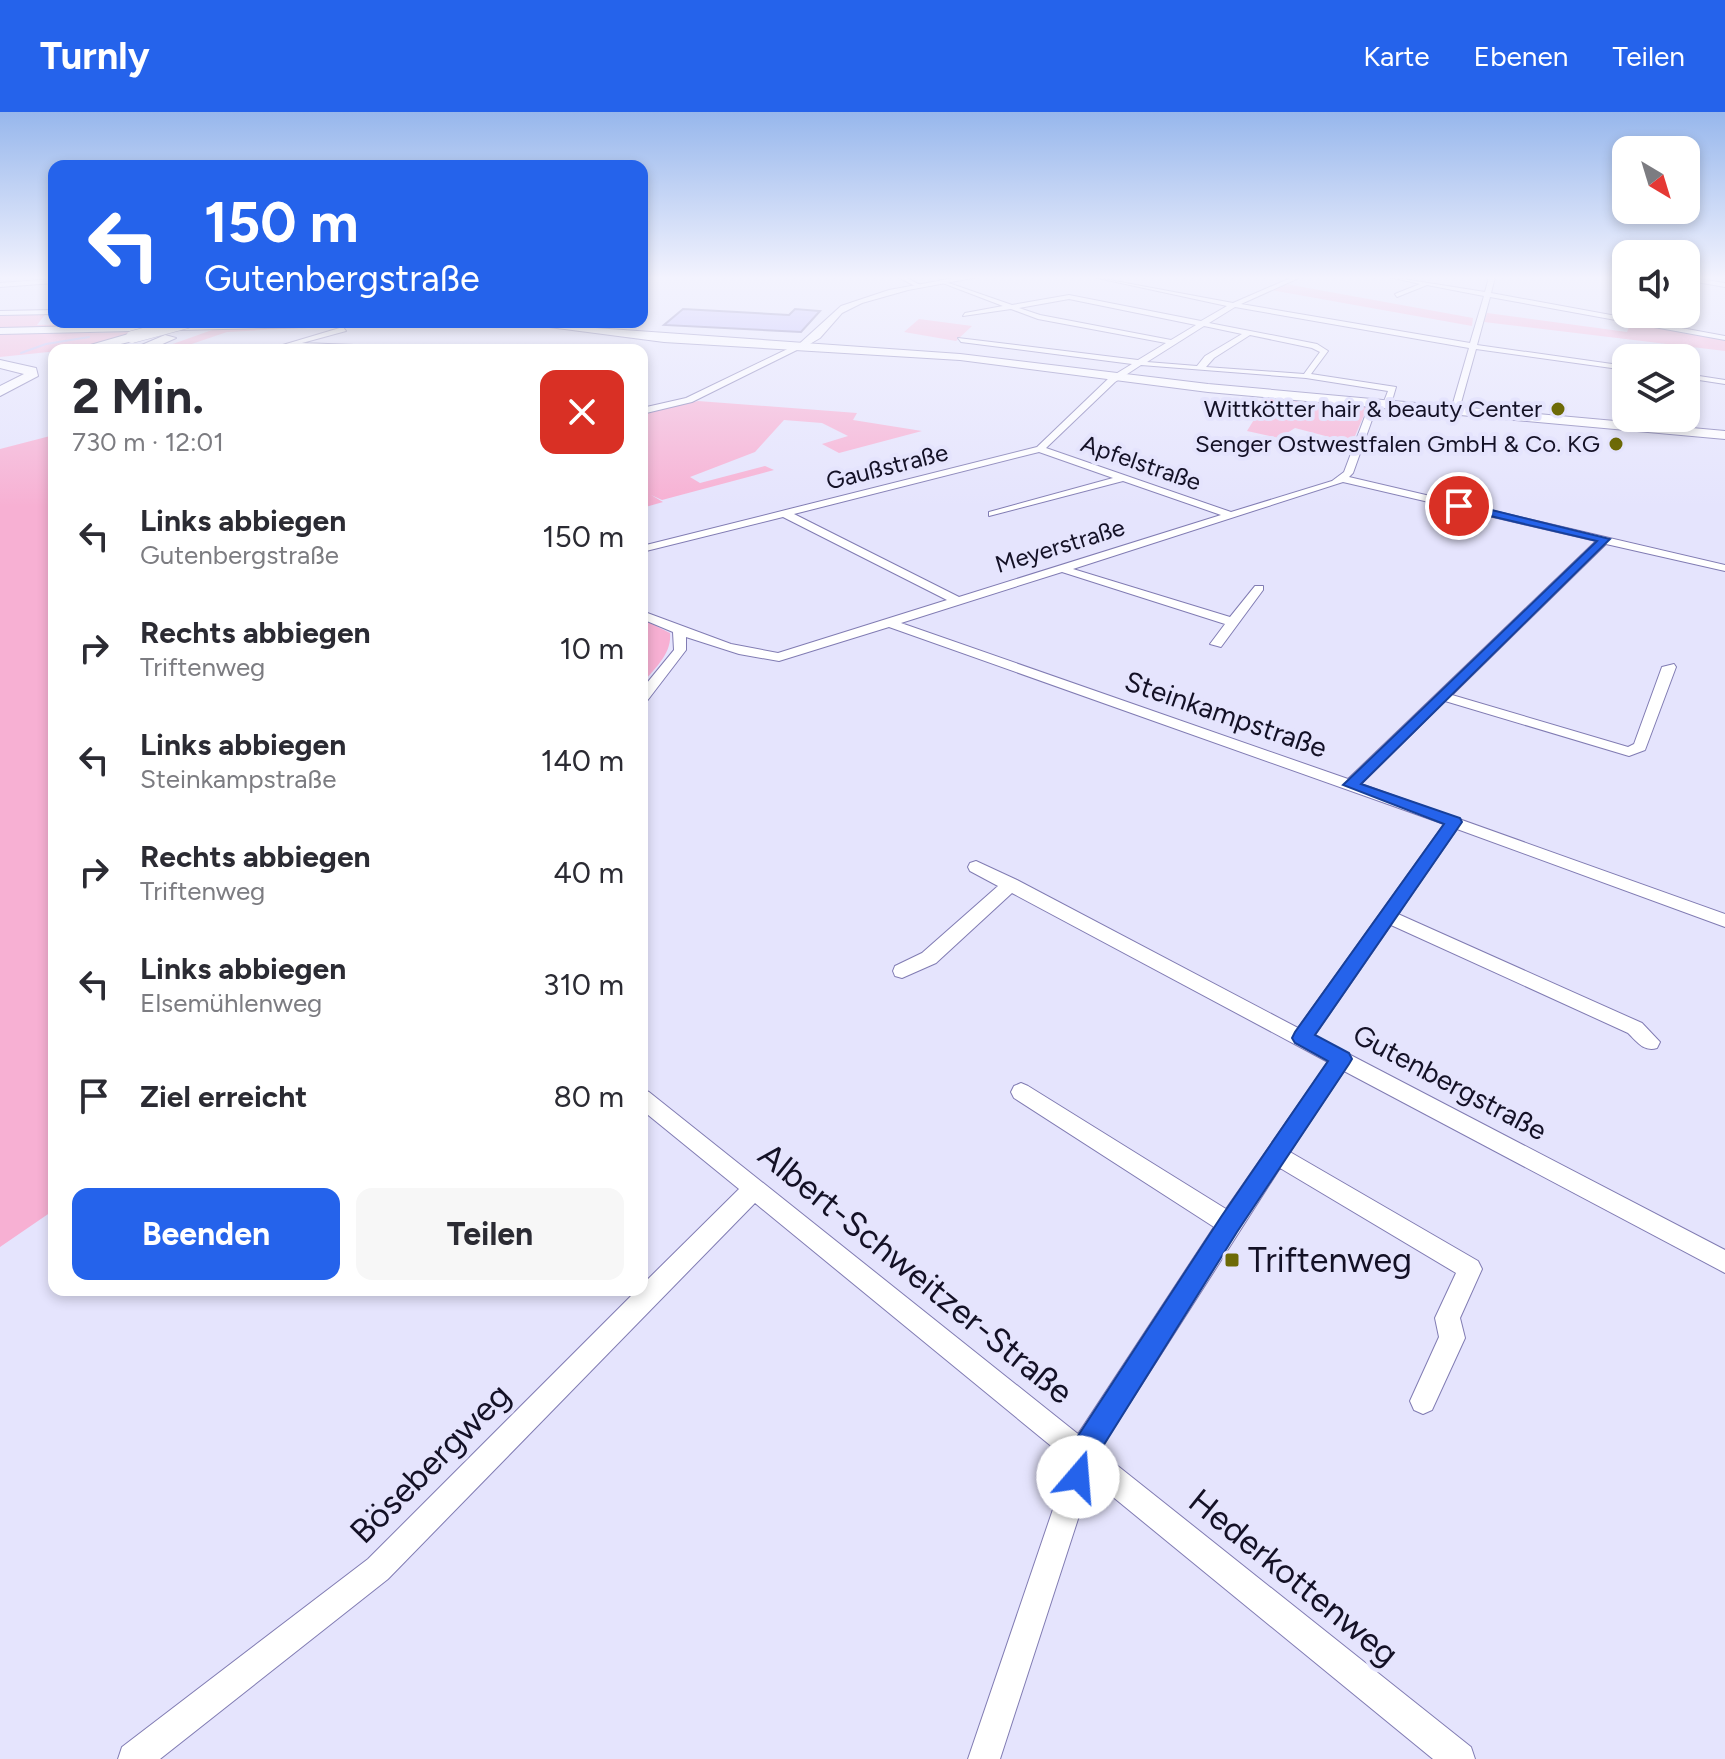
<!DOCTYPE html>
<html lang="de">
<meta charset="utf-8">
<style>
:root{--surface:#fff;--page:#f7f7f7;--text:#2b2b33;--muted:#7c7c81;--accent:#2563eb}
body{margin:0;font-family:Figtree,sans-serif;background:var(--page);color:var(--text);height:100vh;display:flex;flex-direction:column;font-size:30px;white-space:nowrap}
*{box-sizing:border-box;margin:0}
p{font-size:26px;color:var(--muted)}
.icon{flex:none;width:44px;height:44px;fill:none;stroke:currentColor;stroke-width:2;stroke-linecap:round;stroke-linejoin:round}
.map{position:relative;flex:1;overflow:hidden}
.details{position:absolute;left:48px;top:232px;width:600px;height:952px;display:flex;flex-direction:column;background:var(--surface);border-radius:16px;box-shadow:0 4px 12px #0003}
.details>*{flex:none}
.hud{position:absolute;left:48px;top:48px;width:600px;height:168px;border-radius:16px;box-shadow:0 4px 12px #0003;background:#2563eb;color:#fff;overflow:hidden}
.needle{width:52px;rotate:142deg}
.tools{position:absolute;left:1612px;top:24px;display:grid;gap:16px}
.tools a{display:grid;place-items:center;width:88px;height:88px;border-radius:16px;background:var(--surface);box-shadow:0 4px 12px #0003;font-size:40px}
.pin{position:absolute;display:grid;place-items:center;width:68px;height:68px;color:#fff;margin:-34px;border:4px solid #fff;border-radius:50%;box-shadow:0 2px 8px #0007}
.me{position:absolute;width:88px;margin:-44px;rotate:18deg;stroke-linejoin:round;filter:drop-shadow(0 0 6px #0008)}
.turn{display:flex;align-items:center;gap:28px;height:168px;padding:0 24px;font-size:36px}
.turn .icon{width:104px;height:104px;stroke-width:2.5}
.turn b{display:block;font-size:56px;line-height:68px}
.round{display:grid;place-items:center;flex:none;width:84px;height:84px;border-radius:16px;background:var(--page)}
.summary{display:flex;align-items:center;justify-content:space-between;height:136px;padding:0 24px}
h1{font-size:48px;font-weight:700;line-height:60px}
.action{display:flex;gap:16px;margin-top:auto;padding:16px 24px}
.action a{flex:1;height:92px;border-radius:16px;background:var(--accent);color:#fff;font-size:32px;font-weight:700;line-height:92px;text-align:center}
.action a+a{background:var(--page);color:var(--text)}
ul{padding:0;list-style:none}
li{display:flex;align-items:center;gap:24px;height:112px;padding:0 24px}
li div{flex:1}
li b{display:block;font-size:30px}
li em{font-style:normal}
header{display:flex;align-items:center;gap:48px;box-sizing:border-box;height:112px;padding:0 40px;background:var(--accent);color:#fff}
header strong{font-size:38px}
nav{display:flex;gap:44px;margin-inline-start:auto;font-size:28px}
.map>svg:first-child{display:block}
.green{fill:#f7b0d3}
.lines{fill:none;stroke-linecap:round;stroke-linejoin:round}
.stream{stroke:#bfbcf1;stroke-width:2}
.building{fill:#bbb5fb;stroke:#7a75ac;stroke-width:2}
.minor-casing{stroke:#817cb3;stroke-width:2}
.tertiary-casing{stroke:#817cb3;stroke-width:2}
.secondary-casing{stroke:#817cb3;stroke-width:2}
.motorway-casing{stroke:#817cb3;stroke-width:2}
.minor{fill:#fff;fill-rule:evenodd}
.tertiary{fill:#fff;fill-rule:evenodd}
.secondary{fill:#fff;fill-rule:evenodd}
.motorway{fill:#fff;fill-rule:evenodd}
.motorway-bridge-casing{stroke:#817cb3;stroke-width:13;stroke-linecap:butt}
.motorway-bridge{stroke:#fff;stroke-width:12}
.route{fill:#2563eb;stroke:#184099;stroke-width:2}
.poi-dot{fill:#6d6a07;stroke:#e5e4fd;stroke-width:3}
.labels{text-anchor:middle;stroke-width:8;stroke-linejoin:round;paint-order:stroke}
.far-poi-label{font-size:24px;fill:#141126;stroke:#e5e4fd;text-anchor:end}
.far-street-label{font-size:24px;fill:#141126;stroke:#e5e4fd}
.street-label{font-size:28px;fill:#141126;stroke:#e5e4fd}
.near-poi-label{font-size:34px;fill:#141126;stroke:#e5e4fd;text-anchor:start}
.near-street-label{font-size:34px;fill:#141126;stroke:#e5e4fd}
</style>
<header>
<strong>Turnly</strong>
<nav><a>Karte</a><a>Ebenen</a><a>Teilen</a></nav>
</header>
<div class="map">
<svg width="1725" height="1647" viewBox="0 0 1725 1647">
<rect width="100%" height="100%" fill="#e5e4fd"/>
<path class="green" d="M1286,172L1473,206L1472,214L1271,178Z
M46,201L37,213L87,212L81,215L0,217V202Z
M1487,201L1627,220L1631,210L1725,227V239L1484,210Z
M919,207L972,214L956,229L904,220Z
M336,214L227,220L174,238H156L212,218Z
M142,220L68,238L0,245V222Z
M1268,285L1364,294L1367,296L1352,331L1295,316L1279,326L1247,319Z
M698,289L857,301L853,308L922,319L839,341L822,332L848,324L822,311L784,308L755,340L690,365L700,371L765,354L774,358L662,388L651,383L663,390L642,396V302Z
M54,323V1098L0,1135V337Z
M642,507L670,521C672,542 655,556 642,572Z"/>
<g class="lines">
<path class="stream" d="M21,241L46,232L89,225"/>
</g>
<path class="building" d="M683,197L789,203L795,197L820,199L801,220L664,213Z"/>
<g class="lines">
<g class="minor-casing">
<path id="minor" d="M898,165H905L920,173L915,174Z
M1093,165L1233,191L1293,165H1301L1241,192L1470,231L1484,184L1427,173L1397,185L1395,182L1420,172L1390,165L1485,180L1489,165H1495L1491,181L1725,224V228L1490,185L1477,233L1626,254V258L1476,237L1459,298L1455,301L1451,298L1469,236L1235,195L1209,211L1317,232L1328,239L1311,262L1396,275L1391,292L1387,295L1383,292L1388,279L1306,266L1141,253L1115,270L1046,336L1231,400L1332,369L1344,360L1370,291L1374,288L1378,291L1353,361L1349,365L1725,453V459L1606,432L1452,583L1628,635L1634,632L1662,555L1674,552L1676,555L1645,638L1629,644L1445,589L1361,672L1725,802V815L1457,717L1398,802L1642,911L1660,930L1657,936C1644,940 1637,930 1628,921L1391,813L1314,924L1725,1138V1161L1344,959L1290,1040L1478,1149L1482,1157L1460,1206L1465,1226L1432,1298L1423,1302L1414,1298L1410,1289L1439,1225L1435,1206L1456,1161L1280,1056L1099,1339L1471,1635L1475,1647H1433L1091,1367L1000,1647H968L1064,1365L1067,1347L755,1091L388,1467L160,1647H118L122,1635L368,1447L637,1178H642V1173L739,1077L642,998V977L649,980L1078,1322L1214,1115L1014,986L1011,980L1014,974L1021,971L1028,974L1226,1097L1328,950L1012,781L936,851L902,866L895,864L893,859L895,854L922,841L998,774L970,759L968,755L970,751L976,749L1017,768L1298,916L1444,712L889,515L779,549L739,542L686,525V538L647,589L642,590V577L674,538L673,520L642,507V499L731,532L778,541L947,488L783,405L642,440V434L1037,335L1109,266L1132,252L961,230L958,226L1138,248L1166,231L1038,207L1011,197L963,204L965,201L1003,194L940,170V168L1012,193L1069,183L1201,209L1227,194ZM1069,187L1196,213L1171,228L1040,203L1019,196ZM1204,214L1242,222L1205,244L1197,254L1147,250ZM1250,223L1312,236L1320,240L1304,262L1206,255L1214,246ZM1039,340L1113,366L989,400V404L1123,369L1221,403L959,485L794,402ZM1343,370L1596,429L1348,667L901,511L1062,460L1225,512L1210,532L1221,535L1263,478V474H1255L1230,505L1073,457Z
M1686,165L1725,171V175L1686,168Z
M54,167V171L0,175V171Z
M54,198V202L0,203V199Z
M343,215L346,219L302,231L380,234L396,238H319L293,234L266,238Z
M800,231L807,233L692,290L642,302V296L686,286Z
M1661,239H1667L1668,246H1660Z
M1686,262L1725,268V272L1686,266Z"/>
</g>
<g class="tertiary-casing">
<path id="tertiary" d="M960,165H978L908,178L862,191L842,201L820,226L803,236L798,233L841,194L889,178Z"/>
</g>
<g class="secondary-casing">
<path id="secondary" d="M261,210H401L396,213L0,222V216Z
M511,210L960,242L1208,272L1725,319V327L1208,280L960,248L664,230Z"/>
</g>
<g class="motorway-casing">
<path id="motorway" d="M377,210H391L385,214Z
M132,221L137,222V228L96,238H73Z
M165,223L176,226L149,238H130Z
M0,248L36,256L38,264L0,284V274L24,262L0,256Z"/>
</g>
<use href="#minor" class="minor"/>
<use href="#tertiary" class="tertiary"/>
<use href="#secondary" class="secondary"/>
<use href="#motorway" class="motorway"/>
<g class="motorway-bridge-casing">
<path id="motorway-bridge" d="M132,225L188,210"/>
</g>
<use href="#motorway-bridge" class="motorway-bridge"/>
</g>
<linearGradient id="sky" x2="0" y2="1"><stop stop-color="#97b7ec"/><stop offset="0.42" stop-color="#f3f3fe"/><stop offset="1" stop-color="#f3f3fe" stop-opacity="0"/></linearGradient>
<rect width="1725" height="395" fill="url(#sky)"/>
<path class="route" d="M1459,390L1610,427L1361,672L1460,706L1462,710L1315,923L1349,941L1352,947L1349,952L1237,1120L1095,1347L1088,1375L1078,1379L1068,1375L1064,1365L1072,1333L1221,1105L1328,949L1295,931L1292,926L1295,920L1444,712L1343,673L1597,429L1456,396V391Z"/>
<g class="poi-dot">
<circle cx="1558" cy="297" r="8"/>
<circle cx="1616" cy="332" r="8"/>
<rect x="1224" y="1140" width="16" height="16" rx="4"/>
</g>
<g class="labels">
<g class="far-poi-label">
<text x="1542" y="305">Wittkötter hair &amp; beauty Center</text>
<text x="1600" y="340">Senger Ostwestfalen GmbH &amp; Co. KG</text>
</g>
<g class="far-street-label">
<text transform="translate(1141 351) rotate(19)" y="8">Apfelstraße</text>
<text transform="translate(887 355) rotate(-14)" y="8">Gaußstraße</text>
<text transform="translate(1060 434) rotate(-17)" y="8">Meyerstraße</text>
</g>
<g class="street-label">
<text transform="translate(1226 602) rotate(19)" y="10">Steinkampstraße</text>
<text transform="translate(1450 970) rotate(28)" y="10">Gutenbergstraße</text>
</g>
<g class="near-poi-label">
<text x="1248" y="1160">Triftenweg</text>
</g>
<g class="near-street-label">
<text transform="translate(916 1161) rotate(39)" y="12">Albert-Schweitzer-Straße</text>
<text transform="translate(430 1351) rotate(-45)" y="12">Bösebergweg</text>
<text transform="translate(1294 1465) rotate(39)" y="12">Hederkottenweg</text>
</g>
</g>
</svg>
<div class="tools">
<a><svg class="needle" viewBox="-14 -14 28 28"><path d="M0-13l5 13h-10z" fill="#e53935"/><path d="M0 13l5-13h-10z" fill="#7c7c81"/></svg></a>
<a><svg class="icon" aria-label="sound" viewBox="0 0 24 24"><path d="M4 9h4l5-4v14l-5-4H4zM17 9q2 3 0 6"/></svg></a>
<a><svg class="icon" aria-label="layers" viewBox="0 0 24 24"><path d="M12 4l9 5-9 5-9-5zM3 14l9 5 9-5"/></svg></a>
</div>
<div class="pin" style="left:1459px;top:394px;background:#d93025"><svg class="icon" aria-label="arrive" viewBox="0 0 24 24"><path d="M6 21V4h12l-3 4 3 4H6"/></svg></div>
<svg class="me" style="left:1078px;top:1365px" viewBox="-20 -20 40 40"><circle r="19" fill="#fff"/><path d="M0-13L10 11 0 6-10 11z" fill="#2563eb"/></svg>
<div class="hud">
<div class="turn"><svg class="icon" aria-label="left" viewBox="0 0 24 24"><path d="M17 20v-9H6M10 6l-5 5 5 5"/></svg><div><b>150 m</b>Gutenbergstraße</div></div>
</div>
<section class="details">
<div class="summary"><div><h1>2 Min.</h1><p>730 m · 12:01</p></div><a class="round" style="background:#d93025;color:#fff"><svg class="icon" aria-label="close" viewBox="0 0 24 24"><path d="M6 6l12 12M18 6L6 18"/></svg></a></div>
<ul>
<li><svg class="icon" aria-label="left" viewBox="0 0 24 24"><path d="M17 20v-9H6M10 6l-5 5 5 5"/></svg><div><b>Links abbiegen</b><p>Gutenbergstraße</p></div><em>150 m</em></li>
<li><svg class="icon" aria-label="right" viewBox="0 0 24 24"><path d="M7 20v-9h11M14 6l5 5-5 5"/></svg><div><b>Rechts abbiegen</b><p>Triftenweg</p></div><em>10 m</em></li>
<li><svg class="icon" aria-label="left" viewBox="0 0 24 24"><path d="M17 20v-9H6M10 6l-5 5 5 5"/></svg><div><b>Links abbiegen</b><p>Steinkampstraße</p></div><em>140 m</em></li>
<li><svg class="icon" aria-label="right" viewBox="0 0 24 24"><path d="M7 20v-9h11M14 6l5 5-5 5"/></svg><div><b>Rechts abbiegen</b><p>Triftenweg</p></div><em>40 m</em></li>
<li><svg class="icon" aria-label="left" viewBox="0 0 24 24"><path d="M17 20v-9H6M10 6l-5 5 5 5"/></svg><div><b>Links abbiegen</b><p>Elsemühlenweg</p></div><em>310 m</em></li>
<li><svg class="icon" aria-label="arrive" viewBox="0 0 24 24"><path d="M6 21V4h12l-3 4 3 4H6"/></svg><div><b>Ziel erreicht</b></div><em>80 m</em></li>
</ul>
<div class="action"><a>Beenden</a><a>Teilen</a></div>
</section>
</div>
